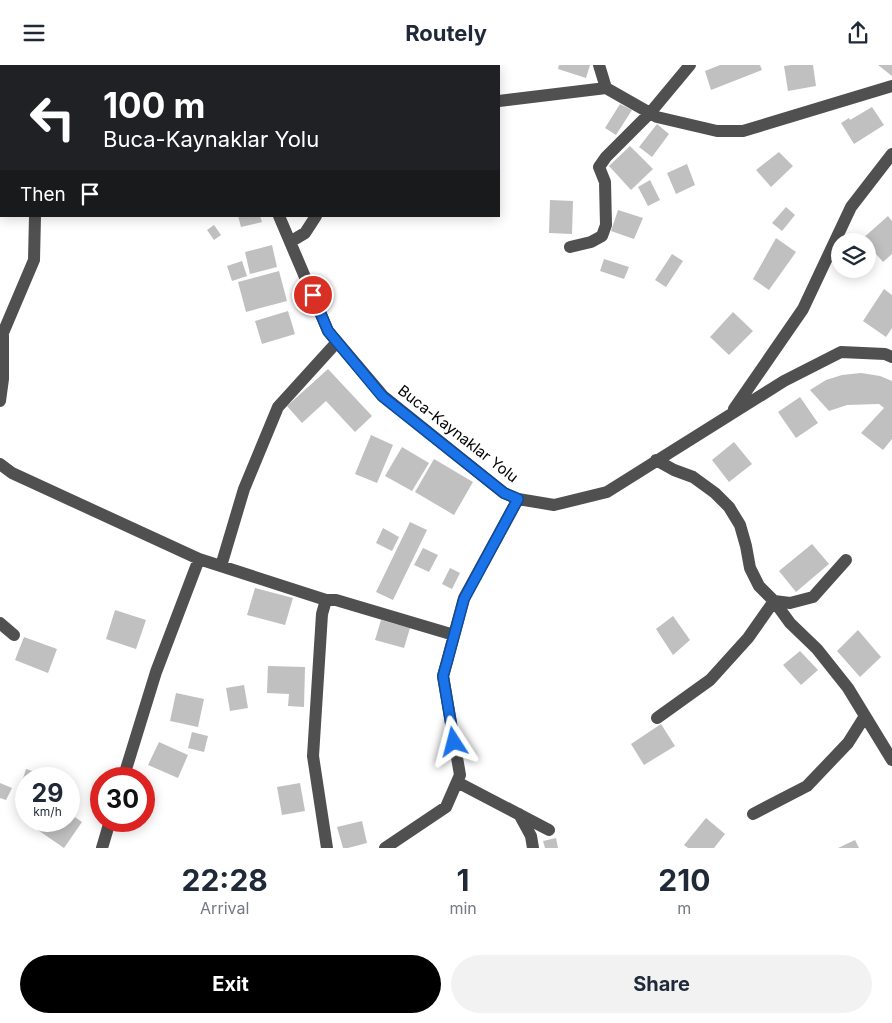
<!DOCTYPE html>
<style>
:root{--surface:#fff;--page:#f2f2f3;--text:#1f2937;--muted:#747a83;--accent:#000}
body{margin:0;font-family:Inter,sans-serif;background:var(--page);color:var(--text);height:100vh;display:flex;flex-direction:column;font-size:19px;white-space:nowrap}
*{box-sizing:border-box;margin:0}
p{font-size:16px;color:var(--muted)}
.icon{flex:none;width:28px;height:28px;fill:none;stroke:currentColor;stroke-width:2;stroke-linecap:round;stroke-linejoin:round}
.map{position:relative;height:783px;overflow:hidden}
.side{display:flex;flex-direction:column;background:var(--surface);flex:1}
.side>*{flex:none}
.banner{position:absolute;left:0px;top:0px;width:500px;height:152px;box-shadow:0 2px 12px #0003;background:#202124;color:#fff;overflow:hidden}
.tools{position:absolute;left:831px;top:168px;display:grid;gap:10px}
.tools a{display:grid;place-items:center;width:45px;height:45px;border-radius:50%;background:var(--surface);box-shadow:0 2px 12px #0003;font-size:25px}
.speed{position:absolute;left:15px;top:702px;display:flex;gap:10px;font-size:25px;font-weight:700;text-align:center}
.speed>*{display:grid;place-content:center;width:65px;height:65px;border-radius:50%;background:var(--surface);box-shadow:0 2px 12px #0003;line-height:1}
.speed small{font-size:12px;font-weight:400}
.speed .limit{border:8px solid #d22;background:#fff;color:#111}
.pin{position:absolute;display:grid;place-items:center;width:42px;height:42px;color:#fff;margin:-21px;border:2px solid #fff;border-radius:50%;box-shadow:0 1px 5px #0007}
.me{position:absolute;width:55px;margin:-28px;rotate:351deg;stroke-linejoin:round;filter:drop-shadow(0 0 4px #0008)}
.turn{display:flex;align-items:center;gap:18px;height:105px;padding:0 20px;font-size:22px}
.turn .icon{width:65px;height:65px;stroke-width:2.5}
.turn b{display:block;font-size:35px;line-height:42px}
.then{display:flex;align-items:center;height:48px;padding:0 20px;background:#0003;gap:10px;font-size:19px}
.eta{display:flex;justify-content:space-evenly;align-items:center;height:85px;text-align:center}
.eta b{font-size:30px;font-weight:700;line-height:35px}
.button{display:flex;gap:10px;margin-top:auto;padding:10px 20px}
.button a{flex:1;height:58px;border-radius:30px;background:var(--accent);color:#fff;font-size:20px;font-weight:700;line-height:58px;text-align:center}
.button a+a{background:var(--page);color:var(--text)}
header{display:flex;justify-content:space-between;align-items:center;height:65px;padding:0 20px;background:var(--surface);font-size:22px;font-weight:700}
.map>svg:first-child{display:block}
.building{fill:#c0c0c0}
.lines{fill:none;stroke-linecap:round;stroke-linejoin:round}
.minor{stroke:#505050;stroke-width:12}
.route-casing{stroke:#114b97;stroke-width:12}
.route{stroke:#1a73e8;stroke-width:9}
.labels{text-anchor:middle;stroke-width:4;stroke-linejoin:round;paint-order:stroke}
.street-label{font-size:15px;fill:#000;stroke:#fff}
</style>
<header><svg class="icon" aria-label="menu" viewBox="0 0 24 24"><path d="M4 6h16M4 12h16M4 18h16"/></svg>Routely<svg class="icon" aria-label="share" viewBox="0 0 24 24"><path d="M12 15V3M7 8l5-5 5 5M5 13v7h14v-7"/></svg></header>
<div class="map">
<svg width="892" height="783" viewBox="0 0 892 783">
<rect width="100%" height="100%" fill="#fff"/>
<path class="building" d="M559,0H590L586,13L558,4Z
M720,0H760L762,5L711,25L705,6Z
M791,0H813L816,21L788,26L784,1Z
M878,0H892V11Z
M620,39L632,45L616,70L605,63Z
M872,42L884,60L854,79L841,58L849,53L850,55Z
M657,59L669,69L652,92L639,82Z
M630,81L653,104L631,125L609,101Z
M779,87L793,101L771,122L756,105Z
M687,99L695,120L676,129L667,108Z
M650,115L660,135L648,141L638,122Z
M550,135L573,136L572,169L549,168Z
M786,142L795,150L782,166L772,158Z
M618,145L643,153L634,174L611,166Z
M238,151H260L262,157L241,162Z
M888,151L892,156V189L883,197L868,180V176H864L862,174Z
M214,160L221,170L214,175L207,165Z
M776,173L796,187L769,225L753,214Z
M272,180L277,202L250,209L245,187Z
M672,189L683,196L666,222L655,215Z
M604,194L629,202L624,214L600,206Z
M242,196L247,211L232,216L227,201Z
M279,206L287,236L246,247L238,217Z
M884,224L892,230V263L886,272L863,256Z
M288,246L295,269L262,279L255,256Z
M733,247L753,266L729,290L710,272Z
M328,304L372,351L355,367L326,336L302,358L287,341Z
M861,308L880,311L892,316V374L883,385L861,368L884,343L879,339L847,340L829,346L810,325L826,315L842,310Z
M800,332L818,358L796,373L778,347Z
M371,370L393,380L377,418L355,409Z
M734,377L752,399L729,417L712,395Z
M402,382L429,398L412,426L385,411Z
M434,394L473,417L454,450L415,427Z
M410,457L427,465L393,535L376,527Z
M383,463L399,472L392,486L376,478Z
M812,479L829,499L796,527L779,506Z
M423,483L438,490L429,507L414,500Z
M450,503L460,508L452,524L442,519Z
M255,523L293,533L285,560L247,550Z
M115,545L146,555L136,584L106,574Z
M673,551L690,575L673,590L656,564Z
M381,555L410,563L404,583L375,575Z
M858,565L881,592L860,612L837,586Z
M24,572L57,584L48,608L15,595Z
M800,586L818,605L801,620L783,600Z
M268,601L305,602L304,642L288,641L289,629L267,628Z
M244,620L248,643L230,646L226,623Z
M176,628L204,634L198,662L170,656Z
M661,659L675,681L644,700L631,679Z
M192,667L208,671L204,687L188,683Z
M159,677L188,690L178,713L148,700Z
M26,704L45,710L44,714H26V725L20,723Z
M0,718L12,723L6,735L0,733Z
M300,718L305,746L282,750L277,722Z
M69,748L82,757L64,783L32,761L35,756H69Z
M706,753L725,769L714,783H688L684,780Z
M362,756L367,778L348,783H343L337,762Z
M556,773L558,783H545L543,776Z
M855,775L859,783H838Z"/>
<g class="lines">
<path class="minor" d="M599,0L606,23
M181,1L182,0
M489,1V0
M0,9H1
M499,36L606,23L657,52L717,66H743L892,21
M279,151L328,266L383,331L504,428L518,434L554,440L607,427L784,316L841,287L885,289L892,292
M290,177L305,168L316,151
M570,182L591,177L602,171L606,160L605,117L599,102L606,92L650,48L690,0
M0,336L3,314V268L34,195L35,151
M734,344L803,244L851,142L892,89
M656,395L674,405L693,412L715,428L729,442L740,460L746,481L750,503L759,521L774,536L790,558L817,584L848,623L892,695
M0,399L12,408L199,494
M221,501L244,424L278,342L337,277
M326,535L322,549L313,691L327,783
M0,558L14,570
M657,653L710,615L748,573L774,536L790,538L813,532L846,495
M123,714L156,607L199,494L326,535H336L454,570
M457,717L549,765
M519,749L531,771L533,783
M753,749L807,721L848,678L865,651
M102,783L110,756
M385,783L446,742L460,710L443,611L464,533L518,434"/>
</g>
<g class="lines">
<g class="route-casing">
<path id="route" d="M313,230L328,266L382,331L504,428L518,434L464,534L447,597L443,611L454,677"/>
</g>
<use href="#route" class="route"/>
</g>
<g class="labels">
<g class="street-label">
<text transform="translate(458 369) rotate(38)" y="5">Buca-Kaynaklar Yolu</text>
</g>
</g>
</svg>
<div class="tools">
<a><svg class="icon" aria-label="layers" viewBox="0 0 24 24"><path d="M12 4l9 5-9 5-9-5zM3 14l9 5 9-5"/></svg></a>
</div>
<div class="speed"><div>29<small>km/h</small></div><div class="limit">30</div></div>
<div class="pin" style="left:313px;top:230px;background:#d93025"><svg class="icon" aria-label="arrive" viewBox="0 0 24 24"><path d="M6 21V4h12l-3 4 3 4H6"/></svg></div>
<svg class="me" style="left:454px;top:677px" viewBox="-20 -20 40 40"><path d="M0-17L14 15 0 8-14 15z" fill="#1a73e8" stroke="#fff" stroke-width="4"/></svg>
<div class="banner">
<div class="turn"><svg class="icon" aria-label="left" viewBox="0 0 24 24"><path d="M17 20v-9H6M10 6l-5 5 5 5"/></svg><div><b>100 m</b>Buca-Kaynaklar Yolu</div></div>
<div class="then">Then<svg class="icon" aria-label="arrive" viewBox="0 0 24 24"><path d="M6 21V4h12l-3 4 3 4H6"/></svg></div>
</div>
</div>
<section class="side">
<div class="eta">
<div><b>22:28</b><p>Arrival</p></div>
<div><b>1</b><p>min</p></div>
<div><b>210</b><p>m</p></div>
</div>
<div class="button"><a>Exit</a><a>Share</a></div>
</section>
